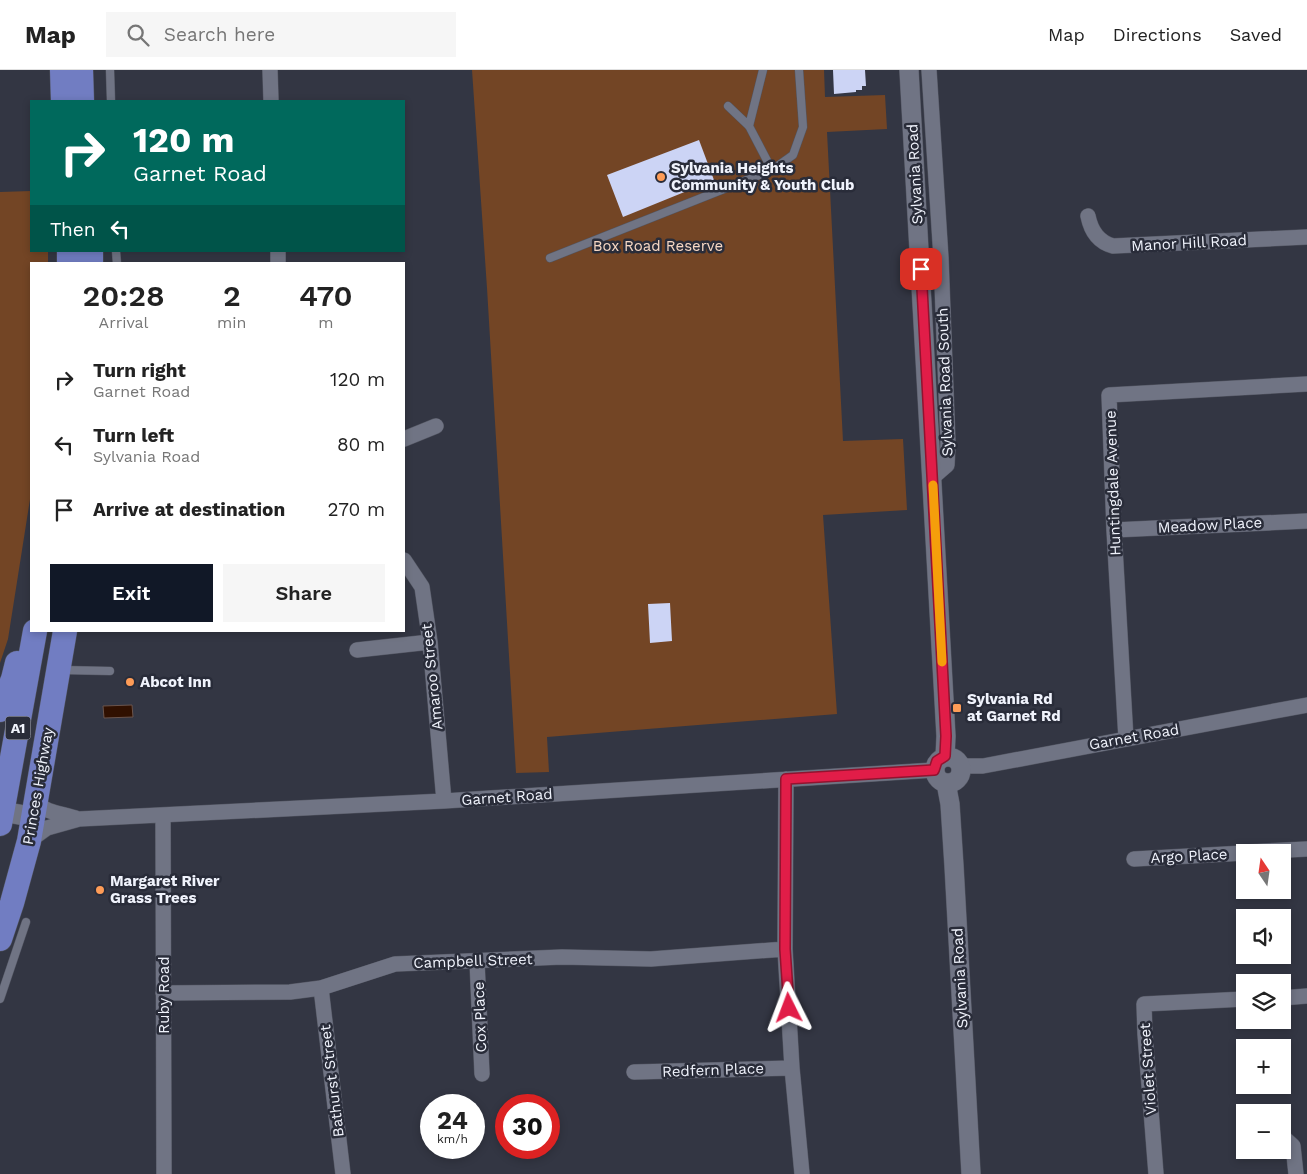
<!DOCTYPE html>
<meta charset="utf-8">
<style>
:root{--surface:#fff;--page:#f6f6f6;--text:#222;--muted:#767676;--line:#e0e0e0;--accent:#111827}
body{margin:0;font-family:"Work Sans",sans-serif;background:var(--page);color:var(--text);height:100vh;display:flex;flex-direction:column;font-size:19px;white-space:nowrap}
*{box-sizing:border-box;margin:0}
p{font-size:16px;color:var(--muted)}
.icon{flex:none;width:28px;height:28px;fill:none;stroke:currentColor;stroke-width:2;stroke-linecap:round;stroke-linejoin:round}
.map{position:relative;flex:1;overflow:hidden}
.drawer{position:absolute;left:30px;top:192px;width:375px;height:370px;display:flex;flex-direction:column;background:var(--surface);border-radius:0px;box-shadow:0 2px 8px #0003}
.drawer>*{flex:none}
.guide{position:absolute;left:30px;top:30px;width:375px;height:152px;border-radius:0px;box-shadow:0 2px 8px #0003;background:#00695c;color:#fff;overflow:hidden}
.needle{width:32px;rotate:347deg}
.controls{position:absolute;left:1236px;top:774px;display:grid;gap:10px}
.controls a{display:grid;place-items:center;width:55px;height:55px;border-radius:0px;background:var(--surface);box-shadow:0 2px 8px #0003;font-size:25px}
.speed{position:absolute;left:420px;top:1024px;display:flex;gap:10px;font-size:25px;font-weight:700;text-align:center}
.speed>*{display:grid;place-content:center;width:65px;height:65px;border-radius:50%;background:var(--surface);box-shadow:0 2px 8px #0003;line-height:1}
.speed small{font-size:12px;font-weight:400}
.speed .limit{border:8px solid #d22;background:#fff;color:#111}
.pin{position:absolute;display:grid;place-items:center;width:42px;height:42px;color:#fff;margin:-21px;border-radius:10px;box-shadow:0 2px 8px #0006}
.me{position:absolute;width:55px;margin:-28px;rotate:357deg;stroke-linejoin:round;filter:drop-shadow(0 0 4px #0008)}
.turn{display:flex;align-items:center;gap:18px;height:105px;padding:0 20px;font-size:22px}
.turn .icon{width:65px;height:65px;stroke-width:2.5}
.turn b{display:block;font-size:35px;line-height:42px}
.then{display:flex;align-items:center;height:48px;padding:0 20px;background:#0003;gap:10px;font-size:19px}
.eta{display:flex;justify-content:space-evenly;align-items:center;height:85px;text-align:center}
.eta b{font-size:30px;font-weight:600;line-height:35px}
.action{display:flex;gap:10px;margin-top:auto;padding:10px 20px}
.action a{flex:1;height:58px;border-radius:0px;background:var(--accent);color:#fff;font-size:20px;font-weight:600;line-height:58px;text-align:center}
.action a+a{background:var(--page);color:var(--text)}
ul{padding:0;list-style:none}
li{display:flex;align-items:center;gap:15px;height:65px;padding:0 20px}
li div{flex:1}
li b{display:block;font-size:19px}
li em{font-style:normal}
header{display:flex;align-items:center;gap:30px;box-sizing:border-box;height:70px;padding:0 25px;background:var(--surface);border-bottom:1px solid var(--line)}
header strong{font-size:24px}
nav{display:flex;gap:28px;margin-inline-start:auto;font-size:18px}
.search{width:350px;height:45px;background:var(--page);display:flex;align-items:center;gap:12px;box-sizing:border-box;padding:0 18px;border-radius:0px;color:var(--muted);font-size:19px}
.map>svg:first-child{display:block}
.green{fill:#734525}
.water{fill:#301000;stroke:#6a544c}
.building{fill:#ccd4f5}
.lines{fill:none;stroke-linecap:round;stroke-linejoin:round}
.service-casing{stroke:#525561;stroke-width:9}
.minor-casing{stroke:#525561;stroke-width:16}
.tertiary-casing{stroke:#525561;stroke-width:20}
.secondary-casing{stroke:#525561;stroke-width:21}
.trunk-casing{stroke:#525561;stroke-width:25}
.service{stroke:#707484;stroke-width:8}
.minor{stroke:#707484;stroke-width:15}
.tertiary{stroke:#707484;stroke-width:19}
.secondary{stroke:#707484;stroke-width:20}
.trunk{stroke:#717dc2;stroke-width:24}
.route-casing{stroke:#92132f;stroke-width:12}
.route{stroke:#e11d48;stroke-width:9}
.slow{stroke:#f59e0b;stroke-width:9}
.poi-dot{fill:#fe9c57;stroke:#292c39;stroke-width:2}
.labels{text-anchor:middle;stroke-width:5;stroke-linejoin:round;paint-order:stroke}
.shield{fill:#292c39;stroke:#b4b7c2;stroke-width:1}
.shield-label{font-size:14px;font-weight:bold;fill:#f0f3fc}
.poi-label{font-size:15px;font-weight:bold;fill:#f0f3fc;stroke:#292c39;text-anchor:start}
.street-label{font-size:15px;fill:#f0f3fc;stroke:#292c39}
.park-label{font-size:15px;fill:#f7d8c4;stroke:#292c39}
</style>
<header>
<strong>Map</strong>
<div class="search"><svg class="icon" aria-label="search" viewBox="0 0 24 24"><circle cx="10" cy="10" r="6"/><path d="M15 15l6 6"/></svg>Search here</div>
<nav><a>Map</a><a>Directions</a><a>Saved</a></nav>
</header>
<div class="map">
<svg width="1307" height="1104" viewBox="0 0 1307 1104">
<rect width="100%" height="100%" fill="#333643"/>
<path class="green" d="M472,0H824L825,27L885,25L887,59L827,62L843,371L903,369L907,440L823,445L837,644L547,667L549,702L516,703L487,218Z
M31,121V181H48V194H31V423L8,569L0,593V122Z"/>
<path class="water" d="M132,635L133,647L104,648L103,636Z"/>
<path class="building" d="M833,0H865L866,16H862V20H856V22L834,24Z
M699,70L714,110L623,147L607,105Z
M670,533L672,571L650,573L648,534Z"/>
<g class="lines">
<g class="service-casing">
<path id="service" d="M110,0L111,31
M728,36L749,56L772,100L793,85L803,57L799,0
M749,56L763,0
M116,181L117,194
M550,188L772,100
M62,600L110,601
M0,929L26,852"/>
</g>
<g class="minor-casing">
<path id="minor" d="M270,0L271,31
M929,0L941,188L948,374L947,395L932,408
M1088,146C1091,161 1098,172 1113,176L1307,167
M278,181V194
M404,369L436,356
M1114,460L1307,451
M404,490L422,517L430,572L444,731
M357,580L430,572
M1126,669L1114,460L1109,325L1307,314
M961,696H983L1307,635
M786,709L785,879L792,998L802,1104
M35,732C48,744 62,743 78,749
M163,745L164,1104
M29,771L47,758L79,749L444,731L934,700
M1248,782L1307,779
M1134,789L1245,783
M477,891L482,1004
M321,918L343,1104
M163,923L290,922L321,918L395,894L562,887L651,889L785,879
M1282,928L1307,926
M634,1002L792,998
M1282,1066L1293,1076L1296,1104
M1156,1104L1145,964L1144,934L1245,929"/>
</g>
<g class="tertiary-casing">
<path id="tertiary" d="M909,0L946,666L945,687
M935 700a13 13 0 1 1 26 0a13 13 0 1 1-26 0Z
M946,713L950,734L954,796L971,1104"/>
</g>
<g class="secondary-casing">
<path id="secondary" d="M0,741L33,747"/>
</g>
<g class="trunk-casing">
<path id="trunk" d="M62,0L63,31
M81,0L82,31
M69,181V194
M91,181V194
M0,640L13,609L17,593
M0,754L35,561
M0,869L12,833L29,771L65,561"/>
</g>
<use href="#service" class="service"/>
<use href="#minor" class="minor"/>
<use href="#tertiary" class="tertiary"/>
<use href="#secondary" class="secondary"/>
<use href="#trunk" class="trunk"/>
</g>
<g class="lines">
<g class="route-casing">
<path id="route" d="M789,938L785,879L786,709L934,700L937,691L945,686L946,666L921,199"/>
</g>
<use href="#route" class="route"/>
<path class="slow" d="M933,415L942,592"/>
</g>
<g class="poi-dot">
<circle cx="661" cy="107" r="5"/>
<circle cx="130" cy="612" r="5"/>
<rect x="952" y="633" width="10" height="10" rx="2.5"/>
<circle cx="100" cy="820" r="5"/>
</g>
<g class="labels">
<rect class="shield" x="5.5" y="646.5" width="25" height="23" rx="4"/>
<g class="shield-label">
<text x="18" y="663">A1</text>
</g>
<g class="poi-label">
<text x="671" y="103">Sylvania Heights<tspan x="671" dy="17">Community &amp; Youth Club</tspan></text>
<text x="140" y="617">Abcot Inn</text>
<text x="967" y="634">Sylvania Rd<tspan x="967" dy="17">at Garnet Rd</tspan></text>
<text x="110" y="816">Margaret River<tspan x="110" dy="17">Grass Trees</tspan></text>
</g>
<g class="street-label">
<text transform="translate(915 104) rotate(-93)" y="5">Sylvania Road</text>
<text transform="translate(1189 173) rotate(-3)" y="5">Manor Hill Road</text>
<text transform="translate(945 312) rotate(-92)" y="5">Sylvania Road South</text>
<text transform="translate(1113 413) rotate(-92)" y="5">Huntingdale Avenue</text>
<text transform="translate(1210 455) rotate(-3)" y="5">Meadow Place</text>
<text transform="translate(432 607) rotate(-96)" y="5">Amaroo Street</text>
<text transform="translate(1134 667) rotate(-10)" y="5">Garnet Road</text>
<text transform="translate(38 716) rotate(-80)" y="5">Princes Highway</text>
<text transform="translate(507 727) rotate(-4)" y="5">Garnet Road</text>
<text transform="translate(1189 786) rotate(-3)" y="5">Argo Place</text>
<text transform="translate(473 891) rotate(-2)" y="5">Campbell Street</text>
<text transform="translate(960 908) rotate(-93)" y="5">Sylvania Road</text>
<text transform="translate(164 925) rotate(-90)" y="5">Ruby Road</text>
<text transform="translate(480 947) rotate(-92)" y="5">Cox Place</text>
<text transform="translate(1148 999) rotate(-94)" y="5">Violet Street</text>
<text transform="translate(713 1000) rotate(-2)" y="5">Redfern Place</text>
<text transform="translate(332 1011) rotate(-97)" y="5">Bathurst Street</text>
</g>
<g class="park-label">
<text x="658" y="181">Box Road Reserve</text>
</g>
</g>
</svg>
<div class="controls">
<a><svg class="needle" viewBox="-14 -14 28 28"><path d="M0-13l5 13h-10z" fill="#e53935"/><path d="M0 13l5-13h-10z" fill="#767676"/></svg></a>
<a><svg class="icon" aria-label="sound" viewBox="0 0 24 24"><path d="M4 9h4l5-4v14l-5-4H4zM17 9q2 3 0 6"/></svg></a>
<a><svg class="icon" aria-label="layers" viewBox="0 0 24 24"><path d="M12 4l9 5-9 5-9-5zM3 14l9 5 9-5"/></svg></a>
<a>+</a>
<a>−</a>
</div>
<div class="speed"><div>24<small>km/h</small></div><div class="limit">30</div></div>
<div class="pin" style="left:921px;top:199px;background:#d93025"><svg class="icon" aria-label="arrive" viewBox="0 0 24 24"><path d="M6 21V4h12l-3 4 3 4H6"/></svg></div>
<svg class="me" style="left:789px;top:938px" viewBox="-20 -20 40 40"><path d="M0-17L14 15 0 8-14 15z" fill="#e11d48" stroke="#fff" stroke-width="4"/></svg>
<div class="guide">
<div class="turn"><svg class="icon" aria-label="right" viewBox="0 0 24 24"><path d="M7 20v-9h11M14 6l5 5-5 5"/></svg><div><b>120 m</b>Garnet Road</div></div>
<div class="then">Then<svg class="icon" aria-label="left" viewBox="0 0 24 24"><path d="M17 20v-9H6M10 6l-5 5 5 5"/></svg></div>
</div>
<section class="drawer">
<div class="eta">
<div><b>20:28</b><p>Arrival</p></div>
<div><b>2</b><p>min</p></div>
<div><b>470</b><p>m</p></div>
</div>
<ul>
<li><svg class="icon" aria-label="right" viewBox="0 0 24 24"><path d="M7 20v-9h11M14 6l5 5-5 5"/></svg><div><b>Turn right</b><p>Garnet Road</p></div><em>120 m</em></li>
<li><svg class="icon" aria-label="left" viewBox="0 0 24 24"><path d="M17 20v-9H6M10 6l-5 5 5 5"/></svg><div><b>Turn left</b><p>Sylvania Road</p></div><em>80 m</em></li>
<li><svg class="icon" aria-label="arrive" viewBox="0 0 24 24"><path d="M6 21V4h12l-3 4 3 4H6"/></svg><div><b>Arrive at destination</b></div><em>270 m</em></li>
</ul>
<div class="action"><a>Exit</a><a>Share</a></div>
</section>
</div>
